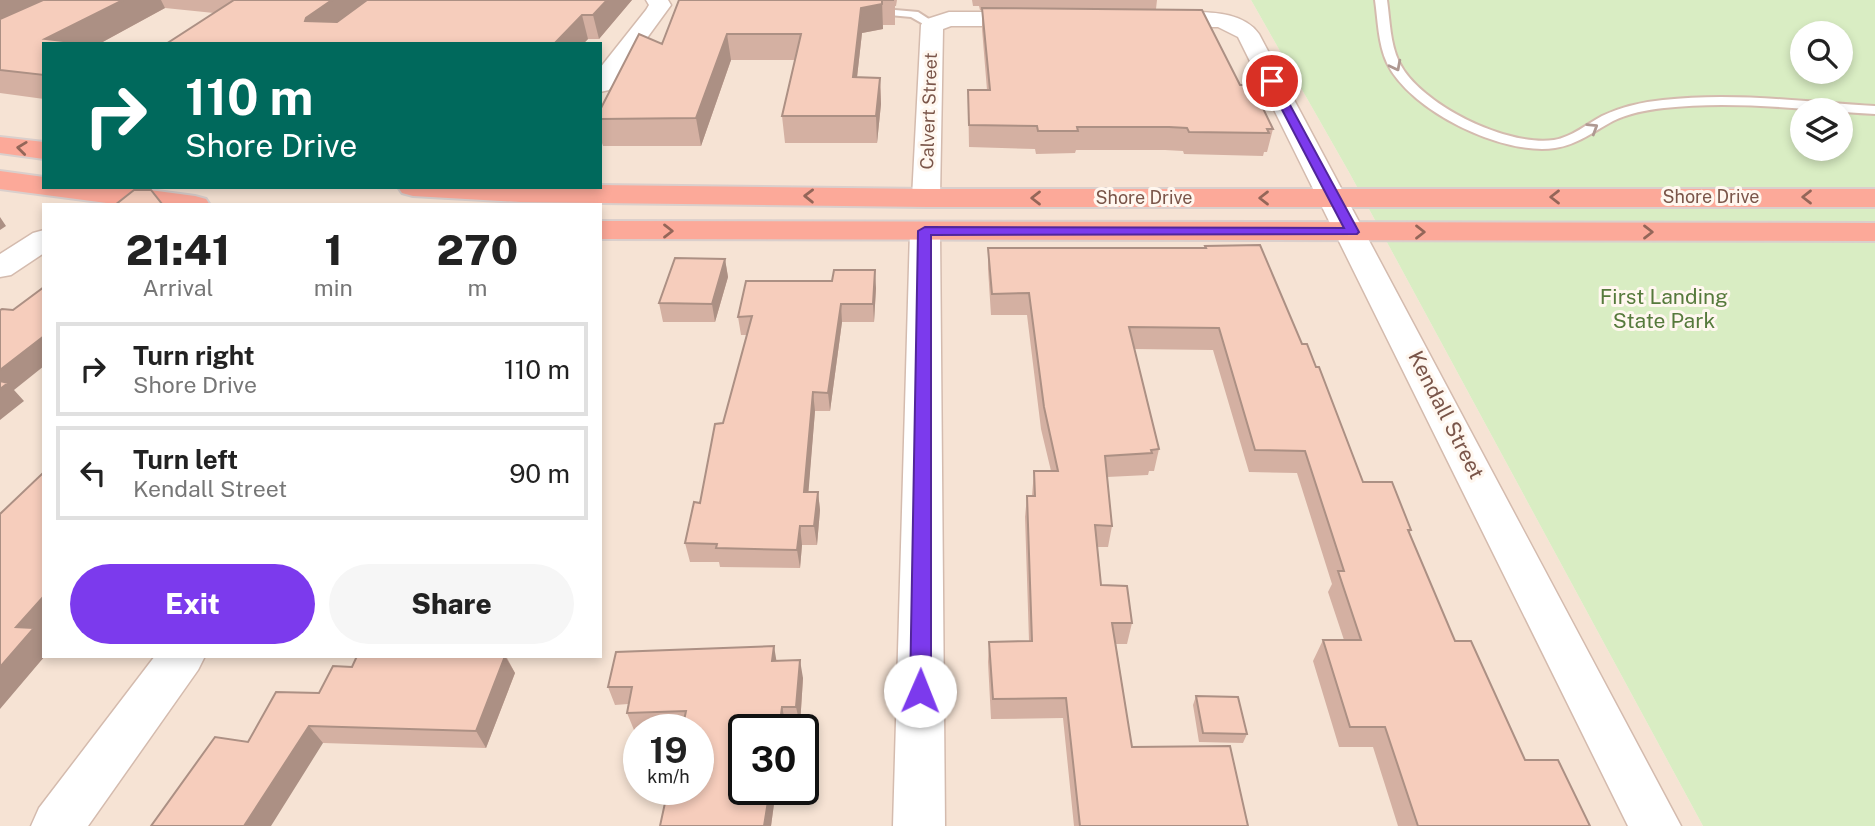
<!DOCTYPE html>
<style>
:root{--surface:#fff;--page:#f6f6f6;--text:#222;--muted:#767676;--line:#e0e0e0;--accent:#7c3aed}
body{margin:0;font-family:"Public Sans",sans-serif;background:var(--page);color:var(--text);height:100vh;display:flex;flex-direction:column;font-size:26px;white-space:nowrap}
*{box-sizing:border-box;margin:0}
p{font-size:23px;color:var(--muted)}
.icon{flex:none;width:38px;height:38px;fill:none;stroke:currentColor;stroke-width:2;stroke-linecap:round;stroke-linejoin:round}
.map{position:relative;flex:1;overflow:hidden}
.drawer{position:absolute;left:42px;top:203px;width:560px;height:455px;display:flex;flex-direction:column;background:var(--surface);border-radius:0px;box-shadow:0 4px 10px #0003}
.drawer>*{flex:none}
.hud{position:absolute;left:42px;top:42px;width:560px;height:147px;border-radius:0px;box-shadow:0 4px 10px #0003;background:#00695c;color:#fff;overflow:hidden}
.controls{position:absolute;left:1790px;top:21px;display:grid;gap:14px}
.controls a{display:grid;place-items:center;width:63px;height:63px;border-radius:50%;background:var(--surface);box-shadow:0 4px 10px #0003;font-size:35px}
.speed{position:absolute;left:623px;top:714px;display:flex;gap:14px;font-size:35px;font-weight:700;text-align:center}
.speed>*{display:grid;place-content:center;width:91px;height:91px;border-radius:50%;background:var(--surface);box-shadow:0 4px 10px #0003;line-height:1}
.speed small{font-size:18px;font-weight:400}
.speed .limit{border:4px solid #111;border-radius:10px;background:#fff;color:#111}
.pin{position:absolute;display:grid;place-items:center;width:60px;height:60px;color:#fff;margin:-30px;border:4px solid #fff;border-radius:50%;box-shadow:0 2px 7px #0007}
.me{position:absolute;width:77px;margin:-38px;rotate:1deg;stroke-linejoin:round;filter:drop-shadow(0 0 5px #0008)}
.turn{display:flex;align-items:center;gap:24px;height:147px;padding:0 28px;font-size:32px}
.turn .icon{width:91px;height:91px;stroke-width:2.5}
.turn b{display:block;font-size:49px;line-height:60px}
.eta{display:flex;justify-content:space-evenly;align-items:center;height:119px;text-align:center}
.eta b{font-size:42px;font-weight:800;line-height:49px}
.primary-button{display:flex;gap:14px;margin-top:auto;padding:14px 28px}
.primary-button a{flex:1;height:80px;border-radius:42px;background:var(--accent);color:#fff;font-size:28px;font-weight:800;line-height:80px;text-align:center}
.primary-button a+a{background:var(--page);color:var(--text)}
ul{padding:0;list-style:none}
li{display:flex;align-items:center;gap:21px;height:94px;margin:0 14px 10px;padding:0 14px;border:4px solid var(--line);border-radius:0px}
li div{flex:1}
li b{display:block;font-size:26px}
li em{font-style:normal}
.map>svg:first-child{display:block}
.residential{fill:#f6e3d4;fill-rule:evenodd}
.green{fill:#d9edc3;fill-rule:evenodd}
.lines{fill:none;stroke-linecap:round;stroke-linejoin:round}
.lane-casing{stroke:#d4bbae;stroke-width:4}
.street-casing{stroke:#d4bbae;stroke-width:3}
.highway-casing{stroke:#dacfcc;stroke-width:4}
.lane{fill:#fff;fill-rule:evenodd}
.street{fill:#fff;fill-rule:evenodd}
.highway{fill:#fca999;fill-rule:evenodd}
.wall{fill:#d4b0a2}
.shaded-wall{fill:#ac9084}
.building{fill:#f6cdbc;stroke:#ac9084;stroke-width:2}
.oneway{stroke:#af9992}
.oneway2{stroke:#946659}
.route{fill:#7c3aed;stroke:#51269a;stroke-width:2}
.labels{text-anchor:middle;stroke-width:6;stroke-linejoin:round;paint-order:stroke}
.far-street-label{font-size:18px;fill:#7a5549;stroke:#fff7ef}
.park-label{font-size:21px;fill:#567a3c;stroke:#fff7ef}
.street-label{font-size:21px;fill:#7a5549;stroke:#fff7ef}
</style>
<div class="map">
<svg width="1875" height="826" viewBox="0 0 1875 826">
<rect width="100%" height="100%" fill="#fef2e7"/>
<path class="residential" d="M0,0H1251L1350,174L1703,826H0ZM44,44H600V187H44ZM44,205H600V656H44ZM639,730H698V789H639ZM744,730H803V789H744Z"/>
<path class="green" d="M1251,0H1875V826H1703L1350,174ZM1802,33H1841V72H1802ZM1802,110H1841V149H1802Z"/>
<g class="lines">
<g class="lane-casing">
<path id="lane" d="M1375,0H1387C1390,21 1390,43 1399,62C1420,105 1508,147 1554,140C1572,137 1587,124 1602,116C1621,107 1642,102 1663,100C1734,92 1804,102 1875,106V114C1807,110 1735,100 1664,108C1646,110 1629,113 1613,121C1594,131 1577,145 1555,148C1503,156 1410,111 1387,63C1378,43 1378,21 1375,0Z
M872,8L918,12L938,25L932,29L911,17L868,13L866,11Z"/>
</g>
<g class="street-casing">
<path id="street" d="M646,0H668L671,5L609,90L600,92V68L646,10L649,5Z
M949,12H1033L1041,14L1044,19L1041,24L1033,26H951L943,29L940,198L936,204L926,207L916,204L912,198L921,25L924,20Z
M1193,12C1216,12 1245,14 1259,34L1681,826H1628L1238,37L1218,27H1158L1150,25L1147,20L1150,15Z
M925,222L936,225L940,231L945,826H893L910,231L914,225Z
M44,230V253L11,275L0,277V254L33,233Z
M155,656H205L198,670L88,826H31L39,808Z"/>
</g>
<g class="highway-casing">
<path id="highway" d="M0,137L44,142V159L0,153Z
M0,171L44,177V187H127L195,196L206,199L210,205H122L0,189Z
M600,185L926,189H1875V207H926L521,202L413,196L402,193L398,187H600Z
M600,221L1875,223V241L600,239Z"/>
</g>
<use href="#lane" class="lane"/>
<use href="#street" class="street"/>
<use href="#highway" class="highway"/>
</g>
<path class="wall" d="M0,0H632L599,39H588L583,44H166L214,13L165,8L99,44H44V99L0,93Z
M679,0H897L896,6H895V25H883V29L862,33L857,77L880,78L881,104L877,143H785L782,116L795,60H731L701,146H603L600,137V110L662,44Z
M972,0H1157L1156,9L1254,98L1273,129L1267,152H1264L1263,156L1184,154L1183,151L1165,150H1076L1075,153L1036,154L1035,149L969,147L968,90H987L982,29V10H980L979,6H973Z
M1205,246L1302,344L1363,482L1411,530L1409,534L1455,641L1525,760L1590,826H1398L1373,747H1339L1313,661L1323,640H1344L1328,592L1332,584L1297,473L1249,472L1213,350L1134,349L1159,449L1154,471H1149L1148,475L1107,477L1112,526L1108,547H1097L1101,585L1132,623L1127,644H1116L1132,747L1248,826H1074L1063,718L991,719L988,662L989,642L1029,641L1025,517L1027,496H1032L1034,471H1051L1041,429L1027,315H991L988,269V248H1204Z
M725,259L728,277L715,322H663L659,303Z
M876,288L874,322H842L830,411H815L808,492H818L820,510L817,545H802L800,568L720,567L719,562H690L685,543L700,503L723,423L747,335H741L738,317Z
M357,656H506L515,673L486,748L323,743L248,742L319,693L352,667Z
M777,661L803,678L800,725H786L744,789H776L771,826H660L682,729L634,730L627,713L628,704L615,705L608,687Z
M1196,696L1247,734L1243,743L1199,742L1193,705Z"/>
<path class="shaded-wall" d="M0,0H60L0,29Z
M123,0H161L165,8L99,44H48L45,39Z
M332,0H375L316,42L305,21L306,18Z
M607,0H632L599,39L593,15Z
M882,0L883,29L862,33L854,104L853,77L861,8Z
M582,15L588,39L583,44H554Z
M727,34L731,60L701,146L696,118Z
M880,78L881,104L877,143L876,116Z
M0,217L6,226L0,230Z
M725,259L728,277L715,322L712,304Z
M875,270L876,288L874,322L873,304Z
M841,304L842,322L830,411L828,393Z
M44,336V366L14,390L24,401L0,420V370Z
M813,392L815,411L807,510L804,492Z
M818,492L820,510L817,545L814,526Z
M800,526L802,545L800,568L797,550Z
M44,596V635L43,636L44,638V656H45L0,709V667L16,627Z
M774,646L777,664L772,661Z
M505,656L515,673L486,748L476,731Z
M800,660L803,678L800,725L796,707Z
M782,707L786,725L785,730H779Z
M309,726L323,743L271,826H244Z
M770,789H776L771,826H764Z"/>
<path class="building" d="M43,0H123L45,39L89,44H44V75L0,70V19Z
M234,0H332L306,18L305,21L337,22L367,0H607L593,15H582L554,44H166Z
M679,0H894H882V4L861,8L853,77L880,78L876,116H782L801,34H727L696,118L600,119V110L639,34L662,44Z
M982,8L1202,10L1240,85H1248L1254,98H1258L1273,129H1267L1269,133L1189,132L1187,128L1169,127H1077L1078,131H1038L1037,126L969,125L968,90H990Z
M134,190H151L162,204L161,205H115Z
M1260,245L1302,344H1307L1316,367H1319L1363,482H1392L1411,530H1408L1455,641H1471L1525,760H1558L1590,826H1418L1385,727H1350L1323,640H1361L1338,571H1344L1305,451L1255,450L1219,328L1129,327L1159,449L1151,450L1152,453L1105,456L1112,526L1095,525L1101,585L1127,586L1132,623H1112L1132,747L1230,746L1248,826H1080L1066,698L993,699L989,642L1032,641L1027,496H1035L1034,471H1058L1044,407L1029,293L992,294L988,248H1206L1205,246Z
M675,258L725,259L712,304L659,303Z
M834,270H875L873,304H841L828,393L813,392L804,492H818L814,526H800L797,550L716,548L717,544L685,543L694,502L700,503L715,424L723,423L752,316L738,317L746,281H832Z
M44,287V336L0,370V310L2,309L13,310Z
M0,381L8,383L0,389Z
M44,472V596L16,627L34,628L0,667V514Z
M774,646L772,661L800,660L796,707H782L779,730H744V789H770L764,826H660L668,789H698V730H682L686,711L627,713L632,687H608L616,652Z
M357,656H505L476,731L309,726L244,826H151L215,737L248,742L276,692L319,693L333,666L352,667Z
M1196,696L1238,697L1247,734L1203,733Z"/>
<defs><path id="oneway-chevron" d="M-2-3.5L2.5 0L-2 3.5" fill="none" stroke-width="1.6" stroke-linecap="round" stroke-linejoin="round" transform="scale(1.75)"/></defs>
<g class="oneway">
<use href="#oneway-chevron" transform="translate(1396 66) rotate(63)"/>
<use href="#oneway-chevron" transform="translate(1593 128) rotate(-32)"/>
</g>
<g class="oneway2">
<use href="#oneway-chevron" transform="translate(22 148) rotate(-173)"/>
<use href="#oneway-chevron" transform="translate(809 196) rotate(-179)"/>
<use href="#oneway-chevron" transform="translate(1555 197) rotate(-180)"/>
<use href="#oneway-chevron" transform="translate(1807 197) rotate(-180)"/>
<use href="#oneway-chevron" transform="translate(1036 198) rotate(180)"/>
<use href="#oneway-chevron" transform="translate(1264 198) rotate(180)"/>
<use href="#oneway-chevron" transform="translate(668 231)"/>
<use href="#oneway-chevron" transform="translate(1420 232)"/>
<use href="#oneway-chevron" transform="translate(1648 232)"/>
</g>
<path class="route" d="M1268,78L1277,81L1359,232L1357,234L931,235V691L928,697L920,700L913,697L910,691L918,231L925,227L1344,228L1267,81Z"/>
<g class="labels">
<g class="far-street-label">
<text transform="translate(929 111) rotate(-88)" y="6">Calvert Street</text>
<text x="1711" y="203">Shore Drive</text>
<text x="1144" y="204">Shore Drive</text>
</g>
<g class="park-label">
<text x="1664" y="304">First Landing<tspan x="1664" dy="24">State Park</tspan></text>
</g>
<g class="street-label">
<text transform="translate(1446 415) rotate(63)" y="7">Kendall Street</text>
</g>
</g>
</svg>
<div class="controls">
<a><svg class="icon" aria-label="search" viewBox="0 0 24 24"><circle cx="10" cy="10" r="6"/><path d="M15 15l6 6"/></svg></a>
<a><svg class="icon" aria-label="layers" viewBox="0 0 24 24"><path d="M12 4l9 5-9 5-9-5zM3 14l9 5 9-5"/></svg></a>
</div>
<div class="speed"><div>19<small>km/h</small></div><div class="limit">30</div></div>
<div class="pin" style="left:1272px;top:81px;background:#d93025"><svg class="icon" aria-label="arrive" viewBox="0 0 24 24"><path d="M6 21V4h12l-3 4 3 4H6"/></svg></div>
<svg class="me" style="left:920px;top:691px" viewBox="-20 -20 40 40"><circle r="19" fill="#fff"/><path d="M0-13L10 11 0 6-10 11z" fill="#7c3aed"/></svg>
<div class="hud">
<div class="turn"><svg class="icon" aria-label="right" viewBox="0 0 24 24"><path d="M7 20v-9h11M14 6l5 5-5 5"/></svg><div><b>110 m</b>Shore Drive</div></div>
</div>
<section class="drawer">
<div class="eta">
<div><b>21:41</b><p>Arrival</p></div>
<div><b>1</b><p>min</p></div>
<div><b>270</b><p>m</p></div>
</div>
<ul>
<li><svg class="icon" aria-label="right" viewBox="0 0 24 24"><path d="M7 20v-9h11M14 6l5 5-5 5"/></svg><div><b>Turn right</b><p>Shore Drive</p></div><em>110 m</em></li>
<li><svg class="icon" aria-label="left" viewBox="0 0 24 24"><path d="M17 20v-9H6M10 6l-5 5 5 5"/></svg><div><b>Turn left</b><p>Kendall Street</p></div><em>90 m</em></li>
</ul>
<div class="primary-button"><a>Exit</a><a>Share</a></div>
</section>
</div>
